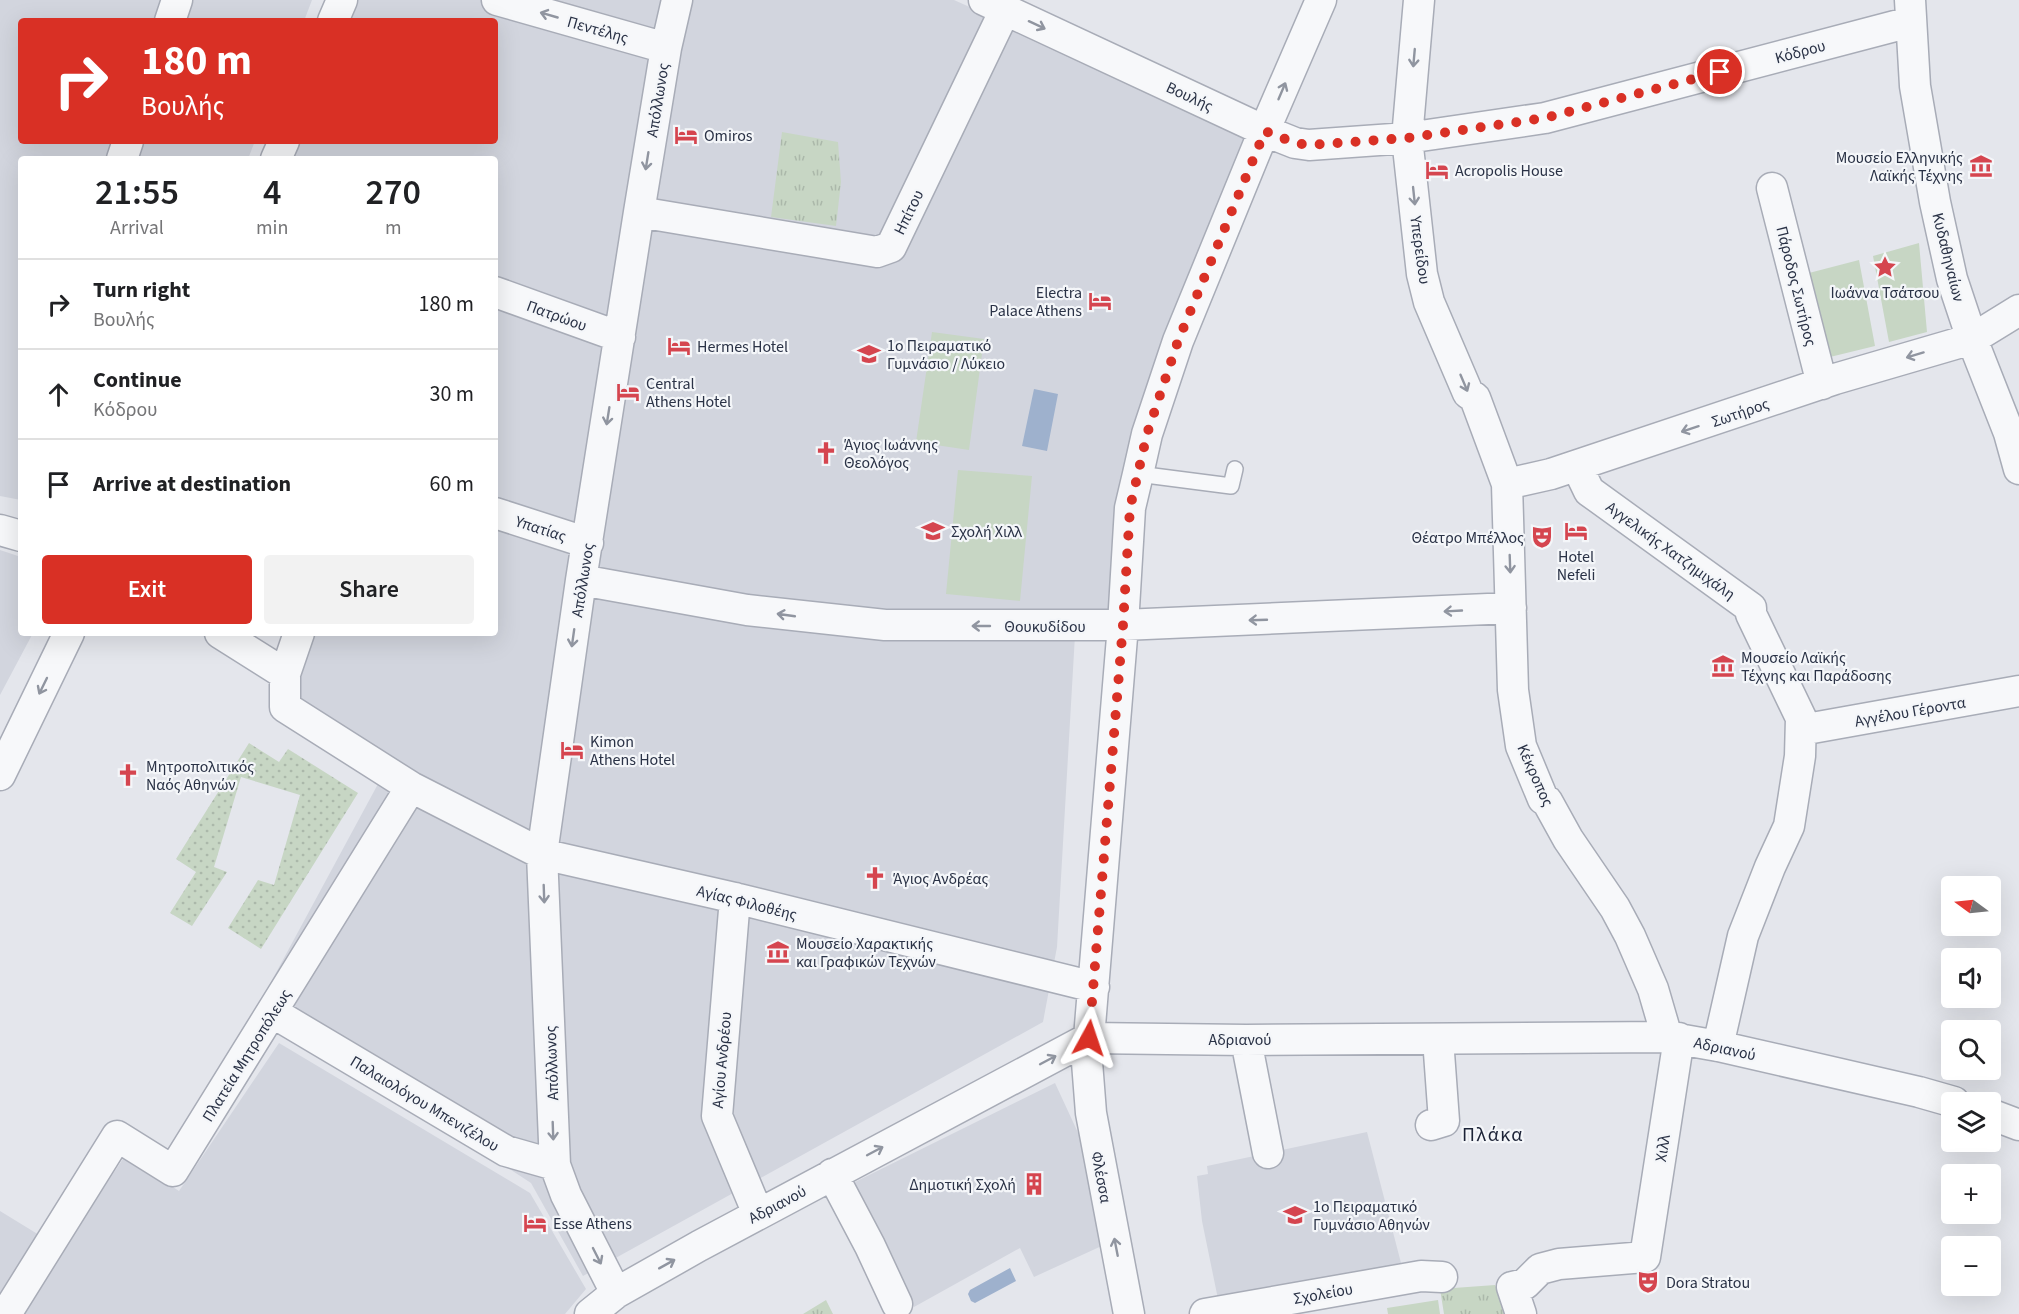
<!DOCTYPE html>
<meta charset="utf-8">
<style>
:root{--surface:#fff;--page:#f2f2f2;--text:#202124;--muted:#757577;--line:#e0e0e0;--accent:#d93025}
body{margin:0;font-family:"Source Sans 3",sans-serif;background:var(--page);color:var(--text);height:100vh;display:flex;flex-direction:column;font-size:22px;white-space:nowrap}
*{box-sizing:border-box;margin:0}
p{font-size:20px;color:var(--muted)}
.icon{flex:none;width:33px;height:33px;fill:none;stroke:currentColor;stroke-width:2;stroke-linecap:round;stroke-linejoin:round}
.map{position:relative;flex:1;overflow:hidden}
.panel{position:absolute;left:18px;top:156px;width:480px;height:480px;display:flex;flex-direction:column;background:var(--surface);border-radius:6px;box-shadow:0 6px 24px #0002}
.panel>*{flex:none}
.hud{position:absolute;left:18px;top:18px;width:480px;height:126px;border-radius:6px;box-shadow:0 6px 24px #0002;background:#d93025;color:#fff;overflow:hidden}
.needle{width:39px;rotate:285deg}
.fabs{position:absolute;left:1941px;top:876px;display:grid;gap:12px}
.fabs a{display:grid;place-items:center;width:60px;height:60px;border-radius:6px;background:var(--surface);box-shadow:0 6px 24px #0002;font-size:30px}
.pin{position:absolute;display:grid;place-items:center;width:51px;height:51px;color:#fff;margin:-26px;border:3px solid #fff;border-radius:50%;box-shadow:0 2px 6px #0007}
.me{position:absolute;width:66px;margin:-33px;rotate:5deg;stroke-linejoin:round;filter:drop-shadow(0 0 4px #0008)}
.turn{display:flex;align-items:center;gap:21px;height:126px;padding:0 24px;font-size:27px}
.turn .icon{width:78px;height:78px;stroke-width:2.5}
.turn b{display:block;font-size:42px;line-height:51px}
.eta{display:flex;justify-content:space-evenly;align-items:center;height:102px;text-align:center}
.eta b{font-size:36px;font-weight:600;line-height:42px}
.button{display:flex;gap:12px;margin-top:auto;padding:12px 24px}
.button a{flex:1;height:69px;border-radius:6px;background:var(--accent);color:#fff;font-size:24px;font-weight:600;line-height:69px;text-align:center}
.button a+a{background:var(--page);color:var(--text)}
ul{padding:0;list-style:none}
li{display:flex;align-items:center;gap:18px;height:90px;padding:0 24px;border-top:2px solid var(--line)}
li div{flex:1}
li b{display:block;font-size:22px}
li em{font-style:normal}
.map>svg:first-child{display:block}
.built{fill:#d2d5de}
.grass{fill:url(#grass-tufts)}
.park{fill:url(#park-dots)}
.garden{fill:#c7d6c4}
.water{fill:#9eb1cd}
.lines{fill:none;stroke-linecap:round;stroke-linejoin:round}
.lane-casing{stroke:#a8acb7;stroke-width:18}
.street-casing{stroke:#a8acb7;stroke-width:33}
.lane{stroke:#f7f8fa;stroke-width:15}
.street{stroke:#f7f8fa;stroke-width:30}
.oneway{stroke:#9095a0}
.route{stroke:#d93025;stroke-width:10;stroke-dasharray:0 18}
.labels{text-anchor:middle;stroke-width:4.5;stroke-linejoin:round;paint-order:stroke}
.street-label{font-size:16px;fill:#2a3246;stroke:#f4f6f9}
.poi-label{font-size:16px;fill:#2a3246;stroke:#f4f6f9;text-anchor:start}
.quarter-label{font-size:20px;letter-spacing:1.5px;fill:#1c2337;stroke:#f4f6f9}
</style>
<div class="map">
<svg width="2019" height="1314" viewBox="0 0 2019 1314">
<defs>
<pattern id="grass-tufts" width="24" height="20" patternUnits="userSpaceOnUse" patternTransform="scale(1.5)"><rect width="24" height="20" fill="#c7d6c4"/><path d="M3 7l-1-3M5 7V3M7 7l1-3M15 17l-1-3M17 17v-4M19 17l1-3" fill="none" stroke="#abb8aa"/></pattern>
<pattern id="park-dots" width="8" height="8" patternUnits="userSpaceOnUse" patternTransform="scale(1.5)"><rect width="8" height="8" fill="#c7d6c4"/><path d="M2 2h.1M6 6h.1" fill="none" stroke="#abb8aa" stroke-width="1.8" stroke-linecap="round"/></pattern>
</defs>
<rect width="100%" height="100%" fill="#e4e6ec"/>
<path class="built" d="M0,0H312L304,21H21V141H255L248,159H21V500L0,496Z
M348,0H954L1271,142L1160,372L1117,617L866,608L720,591L837,636L1075,635L1057,947L1043,1022L583,1276L531,1183L258,1006L385,771L286,703L308,633H495V159H284L291,141H495V21H340Z
M0,550L21,557V633H33L0,695Z
M279,1043L530,1193L586,1289L565,1314H0V1211L62,1249L125,1156L179,1191Z
M1055,1083L1086,1150L1106,1244L1034,1277L1020,1248L914,1307L854,1200L851,1184Z
M1367,1132L1401,1263L1218,1299L1202,1221L1197,1176L1208,1174L1207,1166Z"/>
<path class="grass" d="M782,132L838,142L841,182L836,226L771,217Z
M1495,1285L1506,1314H1444L1440,1289Z
M826,1300L833,1314H803Z"/>
<path class="park" d="M249,743L279,762L288,749L358,793L261,949L228,928L258,880L274,885L300,795L241,777L214,867L227,872L192,926L170,913L196,872L176,859Z"/>
<path class="garden" d="M1919,243L1927,332L1889,342L1873,256Z
M1859,260L1875,346L1830,357L1809,273Z
M932,332L984,339L969,450L916,442Z
M958,470L1032,476L1020,601L946,594Z
M1438,1300L1440,1314H1388L1387,1308Z"/>
<path class="water" d="M1034,389L1058,394L1047,451L1022,446Z
M1010,1268L1016,1281L975,1303L971,1301L968,1294L970,1290Z"/>
<g class="lines">
<g class="lane-casing">
<path id="lane" d="M1138,474L1231,486L1235,469"/>
</g>
<g class="street-casing">
<path id="street" d="M497,0L666,48
M984,0L1265,131L1295,143L1309,145L1407,138L1545,118L1895,26L1911,24
M1419,0L1407,138L1422,274L1429,302L1468,393L1475,398L1507,484L1513,690L1521,746L1543,799L1547,801L1568,839L1615,908L1630,936L1653,989L1667,1037
M1910,0L1915,86L1935,202L1952,279L1972,339L2009,433L2019,469
M170,21L177,0
M333,21L342,0
M122,159L128,141
M276,159L284,141
M1772,188L1822,384
M639,212L877,252L891,247L1005,10
M495,292L620,337
M1577,466L1589,491L1751,608V614L1801,718L1800,756L1789,826L1770,867L1743,936L1718,1046
M1507,484L1551,474L1835,379L1972,339L2019,310
M495,513L588,543
M0,530L21,536
M581,580L747,610L885,625H1123L1511,608
M220,633L285,674
M299,633L285,674V707L411,787L542,854L735,898L1094,987
M1801,730L2019,691
M0,775L69,633
M735,898L717,1116L758,1214
M272,1012L506,1151L555,1165
M1246,1040L1268,1153
M1990,1114L2019,1125
M1431,1125L1444,1121L1438,1039
M832,1174L870,1246L897,1304
M616,1293L566,1195L555,1165L542,854L581,580L639,212L666,48L677,0
M6,1314L117,1136L173,1171L411,787
M590,1314L616,1293L699,1246L1089,1038L1246,1040L1667,1037L1718,1046L1919,1092L1954,1102
M1129,1314L1091,1113L1087,1062L1123,625L1130,508L1138,474L1147,434L1178,341L1259,143L1321,0
M1205,1314L1421,1276L1442,1277
M1521,1314L1512,1287L1525,1284L1540,1269L1559,1264L1645,1257L1679,1038"/>
</g>
<use href="#lane" class="lane"/>
<use href="#street" class="street"/>
</g>
<defs><path id="oneway-shaft" d="M-6 0H5M1.5-3L5.5 0L1.5 3" fill="none" stroke-width="1.6" stroke-linecap="round" stroke-linejoin="round" transform="scale(1.5)"/></defs>
<g class="oneway">
<use href="#oneway-shaft" transform="translate(549 15) rotate(-164)"/>
<use href="#oneway-shaft" transform="translate(1037 25) rotate(25)"/>
<use href="#oneway-shaft" transform="translate(1414 58) rotate(95)"/>
<use href="#oneway-shaft" transform="translate(1282 91) rotate(-67)"/>
<use href="#oneway-shaft" transform="translate(647 161) rotate(99)"/>
<use href="#oneway-shaft" transform="translate(1414 196) rotate(84)"/>
<use href="#oneway-shaft" transform="translate(1915 355) rotate(163)"/>
<use href="#oneway-shaft" transform="translate(1464 383) rotate(67)"/>
<use href="#oneway-shaft" transform="translate(608 416) rotate(99)"/>
<use href="#oneway-shaft" transform="translate(1690 429) rotate(162)"/>
<use href="#oneway-shaft" transform="translate(1510 564) rotate(88)"/>
<use href="#oneway-shaft" transform="translate(1453 611) rotate(177)"/>
<use href="#oneway-shaft" transform="translate(786 615) rotate(-172)"/>
<use href="#oneway-shaft" transform="translate(1258 620) rotate(178)"/>
<use href="#oneway-shaft" transform="translate(981 626) rotate(180)"/>
<use href="#oneway-shaft" transform="translate(573 638) rotate(98)"/>
<use href="#oneway-shaft" transform="translate(43 686) rotate(116)"/>
<use href="#oneway-shaft" transform="translate(544 894) rotate(88)"/>
<use href="#oneway-shaft" transform="translate(1048 1060) rotate(-28)"/>
<use href="#oneway-shaft" transform="translate(553 1131) rotate(88)"/>
<use href="#oneway-shaft" transform="translate(875 1151) rotate(-28)"/>
<use href="#oneway-shaft" transform="translate(1116 1247) rotate(-101)"/>
<use href="#oneway-shaft" transform="translate(597 1256) rotate(63)"/>
<use href="#oneway-shaft" transform="translate(667 1264) rotate(-29)"/>
</g>
<g class="lines">
<path class="route" d="M1089,1038L1123,625L1130,508L1147,434L1178,341L1265,131L1295,143L1309,145L1407,138L1545,118L1720,72"/>
</g>
<defs>
<g id="hotel-bare" transform="scale(1.8)"><path d="M-6-4.5h1.5V1H6V5H4.5V3h-9V5H-6ZM-4 0a1.8 1.8 0 1 1 3.6 0ZM.5 0V-2.5h3Q6-2.5 6 0Z" fill="#d5454f" stroke="#f4f6f9" stroke-width="2.5" paint-order="stroke"/></g>
<g id="museum-bare" transform="scale(1.8)"><path d="M0-6L6-3V-2H-6V-3ZM-5-1h2V3h-2ZM-1-1h2V3h-2ZM3-1h2V3H3ZM-6 4H6V6H-6Z" fill="#d5454f" stroke="#f4f6f9" stroke-width="2.5" paint-order="stroke"/></g>
<g id="sight-bare" transform="scale(1.8)"><path d="M0-6L1.8-2.2L6-1.7L2.9 1.2L3.7 5.4L0 3.3L-3.7 5.4L-2.9 1.2L-6-1.7L-1.8-2.2Z" fill="#d5454f" stroke="#f4f6f9" stroke-width="2.5" paint-order="stroke"/></g>
<g id="school-bare" transform="scale(1.8)"><path d="M0-5L7-2L0 1L-7-2ZM-4 1L0 2.5L4 1V4Q0 6-4 4Z" fill="#d5454f" stroke="#f4f6f9" stroke-width="2.5" paint-order="stroke"/></g>
<g id="church-bare" transform="scale(1.8)"><path d="M-1.2-6h2.4v3.5h3.3v2.4h-3.3V6h-2.4V-.1h-3.3v-2.4h3.3Z" fill="#d5454f" stroke="#f4f6f9" stroke-width="2.5" paint-order="stroke"/></g>
<g id="theatre-bare" transform="scale(1.8)"><path d="M-5-5.5Q0-4 5-5.5V0Q5 5 0 6Q-5 5-5 0ZM-3.3-2.5H-1v1.5H-3.3ZM1-2.5H3.3v1.5H1ZM-2.8 1Q0 5.5 2.8 1Z" fill="#d5454f" stroke="#f4f6f9" stroke-width="2.5" paint-order="stroke"/></g>
<g id="building-bare" transform="scale(1.8)"><path d="M-4-6H4V6H1V3H-1V6H-4ZM-2.5-4.3h1.7v1.8h-1.7ZM.8-4.3h1.7v1.8H.8ZM-2.5-1h1.7V.8h-1.7ZM.8-1h1.7V.8H.8Z" fill="#d5454f" stroke="#f4f6f9" stroke-width="2.5" paint-order="stroke"/></g>
</defs>
<g fill-rule="evenodd">
<use href="#hotel-bare" x="686" y="135"/>
<use href="#museum-bare" x="1981" y="166"/>
<use href="#hotel-bare" x="1437" y="170"/>
<use href="#sight-bare" x="1885" y="267"/>
<use href="#hotel-bare" x="1100" y="301"/>
<use href="#hotel-bare" x="679" y="346"/>
<use href="#school-bare" x="869" y="354"/>
<use href="#hotel-bare" x="628" y="392"/>
<use href="#church-bare" x="826" y="453"/>
<use href="#school-bare" x="933" y="531"/>
<use href="#hotel-bare" x="1576" y="531"/>
<use href="#theatre-bare" x="1542" y="537"/>
<use href="#museum-bare" x="1723" y="666"/>
<use href="#hotel-bare" x="572" y="750"/>
<use href="#church-bare" x="128" y="775"/>
<use href="#church-bare" x="875" y="878"/>
<use href="#museum-bare" x="778" y="952"/>
<use href="#building-bare" x="1034" y="1184"/>
<use href="#school-bare" x="1295" y="1215"/>
<use href="#hotel-bare" x="535" y="1223"/>
<use href="#theatre-bare" x="1648" y="1282"/>
</g>
<g class="labels">
<g class="street-label">
<text transform="translate(598 29) rotate(16)" y="6">Πεντέλης</text>
<text transform="translate(1800 51) rotate(-15)" y="6">Κόδρου</text>
<text transform="translate(1190 96) rotate(25)" y="6">Βουλής</text>
<text transform="translate(657 100) rotate(-81)" y="6">Απόλλωνος</text>
<text transform="translate(908 212) rotate(-64)" y="6">Ηπίτου</text>
<text transform="translate(1421 250) rotate(82)" y="6">Υπερείδου</text>
<text transform="translate(1949 257) rotate(76)" y="6">Κυδαθηναίων</text>
<text transform="translate(1797 286) rotate(76)" y="6">Πάροδος Σωτήρος</text>
<text transform="translate(557 315) rotate(20)" y="6">Πατρώου</text>
<text transform="translate(1740 412) rotate(-19)" y="6">Σωτήρος</text>
<text transform="translate(541 528) rotate(18)" y="6">Υπατίας</text>
<text transform="translate(1671 550) rotate(36)" y="6">Αγγελικής Χατζημιχάλη</text>
<text transform="translate(582 580) rotate(-81)" y="6">Απόλλωνος</text>
<text x="1045" y="632">Θουκυδίδου</text>
<text transform="translate(1910 711) rotate(-10)" y="6">Αγγέλου Γέροντα</text>
<text transform="translate(1536 775) rotate(66)" y="6">Κέκροπος</text>
<text transform="translate(747 902) rotate(14)" y="6">Αγίας Φιλοθέης</text>
<text x="1240" y="1045">Αδριανού</text>
<text transform="translate(1725 1048) rotate(12)" y="6">Αδριανού</text>
<text transform="translate(246 1055) rotate(-58)" y="6">Πλατεία Μητροπόλεως</text>
<text transform="translate(721 1060) rotate(-85)" y="6">Αγίου Ανδρέου</text>
<text transform="translate(551 1063) rotate(-92)" y="6">Απόλλωνος</text>
<text transform="translate(425 1103) rotate(31)" y="6">Παλαιολόγου Μπενιζέλου</text>
<text transform="translate(1662 1148) rotate(-81)" y="6">Χιλλ</text>
<text transform="translate(1102 1177) rotate(79)" y="6">Φλέσσα</text>
<text transform="translate(777 1204) rotate(-28)" y="6">Αδριανού</text>
<text transform="translate(1323 1293) rotate(-10)" y="6">Σχολείου</text>
</g>
<g class="poi-label">
<text x="704" y="141">Omiros</text>
<text x="1963" y="163" text-anchor="end">Μουσείο Ελληνικής<tspan x="1963" dy="18">Λαϊκής Τέχνης</tspan></text>
<text x="1455" y="176">Acropolis House</text>
<text x="1082" y="298" text-anchor="end">Electra<tspan x="1082" dy="18">Palace Athens</tspan></text>
<text x="1885" y="298" text-anchor="middle">Ιωάννα Τσάτσου</text>
<text x="887" y="351">1ο Πειραματικό<tspan x="887" dy="18">Γυμνάσιο / Λύκειο</tspan></text>
<text x="697" y="352">Hermes Hotel</text>
<text x="646" y="389">Central<tspan x="646" dy="18">Athens Hotel</tspan></text>
<text x="844" y="450">Άγιος Ιωάννης<tspan x="844" dy="18">Θεολόγος</tspan></text>
<text x="951" y="537">Σχολή Χιλλ</text>
<text x="1524" y="543" text-anchor="end">Θέατρο Μπέλλος</text>
<text x="1576" y="562" text-anchor="middle">Hotel<tspan x="1576" dy="18">Nefeli</tspan></text>
<text x="1741" y="663">Μουσείο Λαϊκής<tspan x="1741" dy="18">Τέχνης και Παράδοσης</tspan></text>
<text x="590" y="747">Kimon<tspan x="590" dy="18">Athens Hotel</tspan></text>
<text x="146" y="772">Μητροπολιτικός<tspan x="146" dy="18">Ναός Αθηνών</tspan></text>
<text x="893" y="884">Άγιος Ανδρέας</text>
<text x="796" y="949">Μουσείο Χαρακτικής<tspan x="796" dy="18">και Γραφικών Τεχνών</tspan></text>
<text x="1016" y="1190" text-anchor="end">Δημοτική Σχολή</text>
<text x="1313" y="1212">1ο Πειραματικό<tspan x="1313" dy="18">Γυμνάσιο Αθηνών</tspan></text>
<text x="553" y="1229">Esse Athens</text>
<text x="1666" y="1288">Dora Stratou</text>
</g>
<g class="quarter-label">
<text x="1493" y="1141">Πλάκα</text>
</g>
</g>
</svg>
<div class="fabs">
<a><svg class="needle" viewBox="-14 -14 28 28"><path d="M0-13l5 13h-10z" fill="#e53935"/><path d="M0 13l5-13h-10z" fill="#757577"/></svg></a>
<a><svg class="icon" aria-label="sound" viewBox="0 0 24 24"><path d="M4 9h4l5-4v14l-5-4H4zM17 9q2 3 0 6"/></svg></a>
<a><svg class="icon" aria-label="search" viewBox="0 0 24 24"><circle cx="10" cy="10" r="6"/><path d="M15 15l6 6"/></svg></a>
<a><svg class="icon" aria-label="layers" viewBox="0 0 24 24"><path d="M12 4l9 5-9 5-9-5zM3 14l9 5 9-5"/></svg></a>
<a>+</a>
<a>−</a>
</div>
<div class="pin" style="left:1720px;top:72px;background:#d93025"><svg class="icon" aria-label="arrive" viewBox="0 0 24 24"><path d="M6 21V4h12l-3 4 3 4H6"/></svg></div>
<svg class="me" style="left:1089px;top:1038px" viewBox="-20 -20 40 40"><path d="M0-17L14 15 0 8-14 15z" fill="#d93025" stroke="#fff" stroke-width="4"/></svg>
<div class="hud">
<div class="turn"><svg class="icon" aria-label="right" viewBox="0 0 24 24"><path d="M7 20v-9h11M14 6l5 5-5 5"/></svg><div><b>180 m</b>Βουλής</div></div>
</div>
<section class="panel">
<div class="eta">
<div><b>21:55</b><p>Arrival</p></div>
<div><b>4</b><p>min</p></div>
<div><b>270</b><p>m</p></div>
</div>
<ul>
<li><svg class="icon" aria-label="right" viewBox="0 0 24 24"><path d="M7 20v-9h11M14 6l5 5-5 5"/></svg><div><b>Turn right</b><p>Βουλής</p></div><em>180 m</em></li>
<li><svg class="icon" aria-label="ahead" viewBox="0 0 24 24"><path d="M12 20V5M6 11l6-6 6 6"/></svg><div><b>Continue</b><p>Κόδρου</p></div><em>30 m</em></li>
<li><svg class="icon" aria-label="arrive" viewBox="0 0 24 24"><path d="M6 21V4h12l-3 4 3 4H6"/></svg><div><b>Arrive at destination</b></div><em>60 m</em></li>
</ul>
<div class="button"><a>Exit</a><a>Share</a></div>
</section>
</div>
